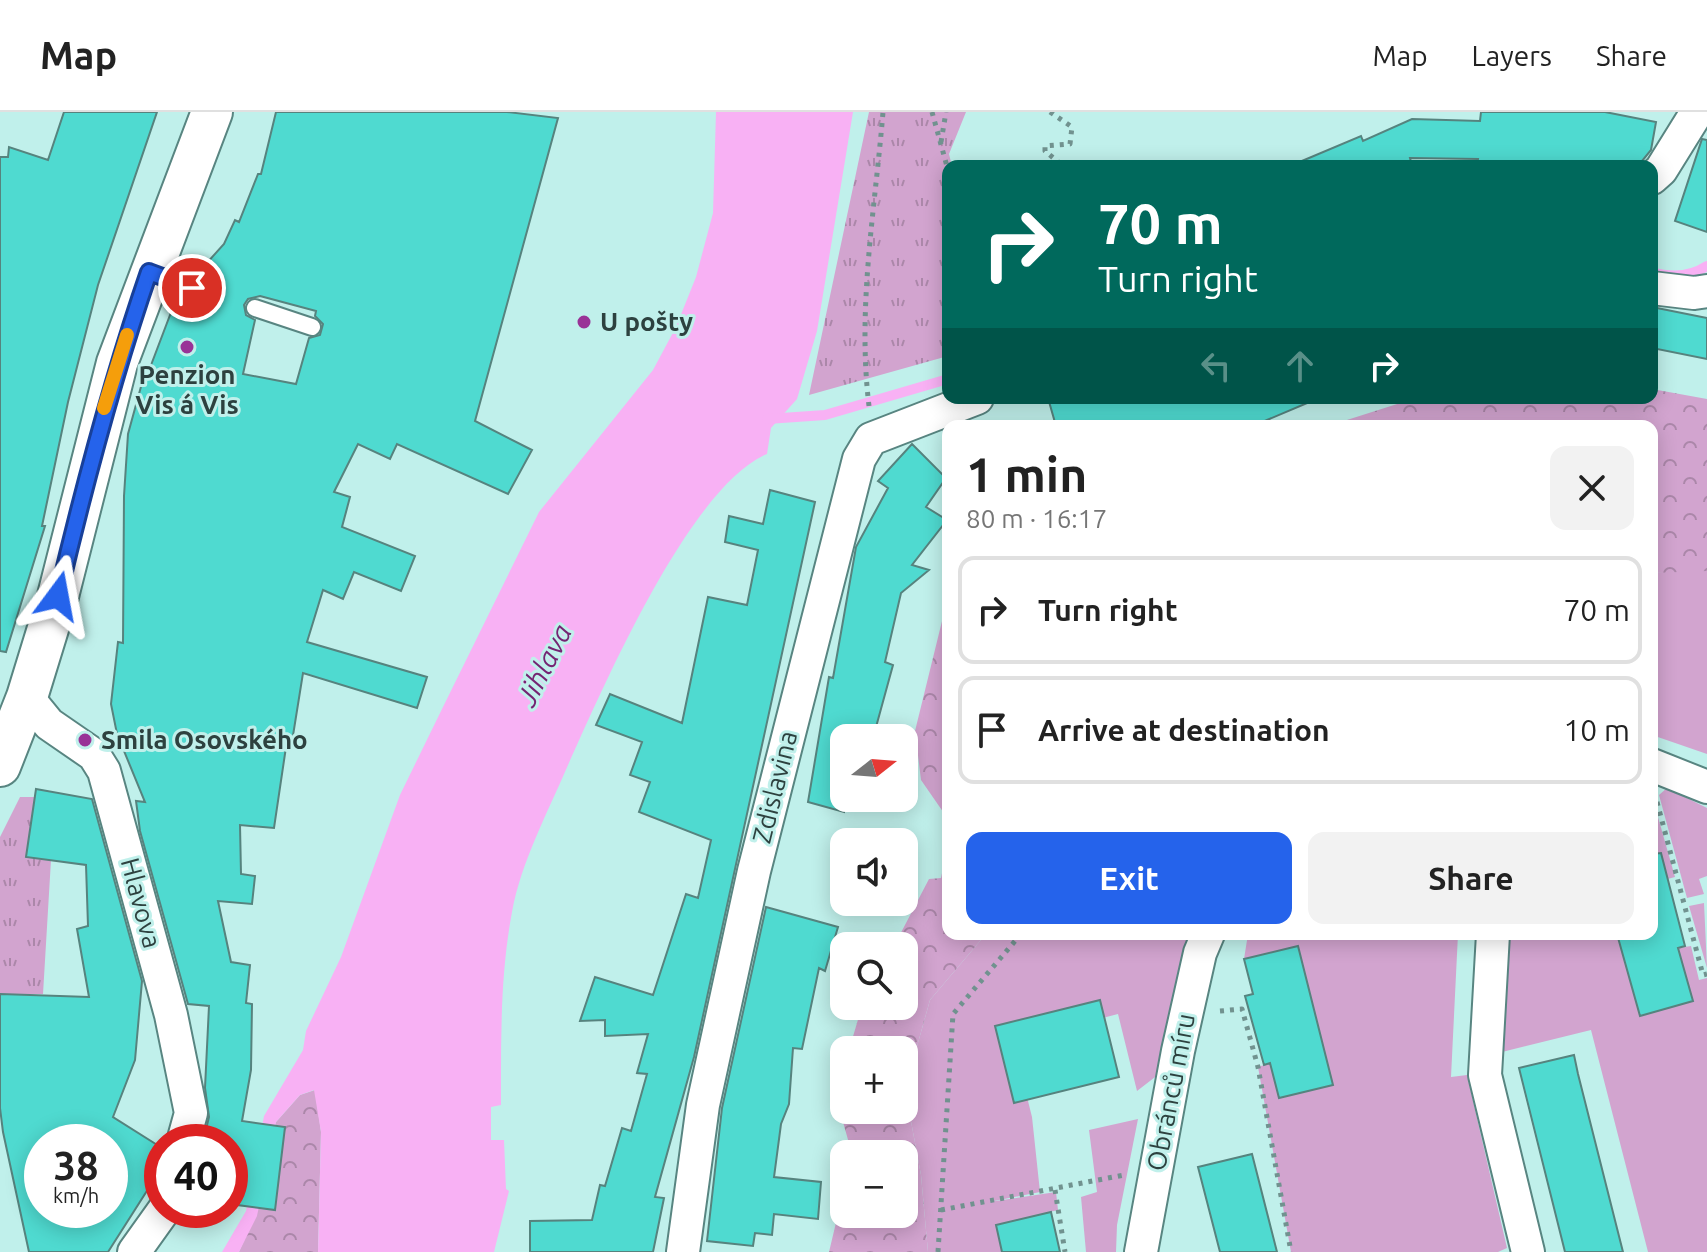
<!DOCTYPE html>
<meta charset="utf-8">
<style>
:root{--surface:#fff;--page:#f2f2f2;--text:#222;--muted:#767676;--line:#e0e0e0;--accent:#2563eb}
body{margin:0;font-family:Ubuntu,sans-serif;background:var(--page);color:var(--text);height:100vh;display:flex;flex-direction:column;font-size:30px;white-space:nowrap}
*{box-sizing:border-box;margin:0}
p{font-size:26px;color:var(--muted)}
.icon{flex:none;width:44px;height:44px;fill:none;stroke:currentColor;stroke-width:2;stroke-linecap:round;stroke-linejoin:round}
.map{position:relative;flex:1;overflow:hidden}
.details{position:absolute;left:942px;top:308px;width:716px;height:520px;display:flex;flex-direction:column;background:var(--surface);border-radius:16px;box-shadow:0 4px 20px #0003}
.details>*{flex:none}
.hud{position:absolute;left:942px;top:48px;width:716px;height:244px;border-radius:16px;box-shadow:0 4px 20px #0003;background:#00695c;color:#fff;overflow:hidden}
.needle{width:52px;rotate:73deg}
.tools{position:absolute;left:830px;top:612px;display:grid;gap:16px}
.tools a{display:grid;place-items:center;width:88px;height:88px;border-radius:16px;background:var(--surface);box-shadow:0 4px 20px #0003;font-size:40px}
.speed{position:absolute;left:24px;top:1012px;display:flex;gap:16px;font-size:40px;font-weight:700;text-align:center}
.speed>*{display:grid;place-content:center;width:104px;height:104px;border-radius:50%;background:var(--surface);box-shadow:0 4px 20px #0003;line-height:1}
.speed small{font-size:20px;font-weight:400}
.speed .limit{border:12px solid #d22;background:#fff;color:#111}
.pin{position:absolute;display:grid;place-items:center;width:68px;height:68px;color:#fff;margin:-34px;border:4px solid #fff;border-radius:50%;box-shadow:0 2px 8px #0007}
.me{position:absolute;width:88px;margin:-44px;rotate:13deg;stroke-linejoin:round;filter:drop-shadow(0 0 6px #0008)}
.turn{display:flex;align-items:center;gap:28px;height:168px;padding:0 24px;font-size:36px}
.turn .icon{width:104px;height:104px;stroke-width:2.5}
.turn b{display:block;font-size:56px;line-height:68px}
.lanes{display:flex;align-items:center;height:76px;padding:0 24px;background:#0003;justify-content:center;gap:40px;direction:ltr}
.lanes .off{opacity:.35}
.round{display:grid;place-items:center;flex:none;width:84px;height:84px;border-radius:16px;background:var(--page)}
.overview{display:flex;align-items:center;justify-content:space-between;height:136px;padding:0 24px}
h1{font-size:48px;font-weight:700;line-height:60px}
.cta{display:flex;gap:16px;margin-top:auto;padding:16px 24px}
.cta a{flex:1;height:92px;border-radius:16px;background:var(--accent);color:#fff;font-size:32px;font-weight:700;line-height:92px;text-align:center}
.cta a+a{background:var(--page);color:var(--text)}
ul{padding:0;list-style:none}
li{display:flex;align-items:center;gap:24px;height:108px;margin:0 16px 12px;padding:0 8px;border:4px solid var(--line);border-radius:16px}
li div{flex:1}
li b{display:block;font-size:30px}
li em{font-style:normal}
header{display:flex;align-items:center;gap:48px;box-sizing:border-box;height:112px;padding:0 40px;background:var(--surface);border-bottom:2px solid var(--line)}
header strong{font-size:38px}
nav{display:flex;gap:44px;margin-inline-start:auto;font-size:28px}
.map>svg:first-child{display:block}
.grass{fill:#d2a4cf}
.forest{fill:url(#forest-crowns)}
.park{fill:url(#park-tufts)}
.water{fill:#f8b1f4}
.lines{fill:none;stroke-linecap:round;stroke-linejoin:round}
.stream{stroke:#f8b1f4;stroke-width:10}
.building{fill:#4fdad0;stroke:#56837e;stroke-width:2;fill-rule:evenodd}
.service-casing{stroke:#588581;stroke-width:20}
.minor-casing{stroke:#588581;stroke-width:36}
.tertiary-casing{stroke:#588581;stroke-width:44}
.path{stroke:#71928f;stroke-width:5;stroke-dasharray:4 6;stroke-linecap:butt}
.service{stroke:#fff;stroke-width:16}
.minor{stroke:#fff;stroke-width:32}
.tertiary{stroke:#fff;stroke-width:40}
.route-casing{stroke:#184099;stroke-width:20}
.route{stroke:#2563eb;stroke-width:14}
.slow{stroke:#f59e0b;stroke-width:14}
.poi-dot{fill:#993397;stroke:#c0f0eb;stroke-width:3}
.labels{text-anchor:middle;stroke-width:6;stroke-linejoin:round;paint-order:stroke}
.poi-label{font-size:26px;font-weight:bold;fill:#2d413f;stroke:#c0f0eb;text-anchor:start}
.street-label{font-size:26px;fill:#2d413f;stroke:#c0f0eb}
.water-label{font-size:28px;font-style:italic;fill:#752473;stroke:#c0f0eb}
</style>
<header>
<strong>Map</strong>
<nav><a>Map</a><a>Layers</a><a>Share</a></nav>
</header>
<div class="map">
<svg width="1707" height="1140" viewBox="0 0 1707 1140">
<defs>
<pattern id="forest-crowns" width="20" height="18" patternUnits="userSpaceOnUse" patternTransform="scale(2)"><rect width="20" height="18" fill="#d2a4cf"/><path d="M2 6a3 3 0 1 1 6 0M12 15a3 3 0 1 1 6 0" fill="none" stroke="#ab87a9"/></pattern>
<pattern id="park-tufts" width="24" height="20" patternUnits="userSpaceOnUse" patternTransform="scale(2)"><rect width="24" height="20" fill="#d2a4cf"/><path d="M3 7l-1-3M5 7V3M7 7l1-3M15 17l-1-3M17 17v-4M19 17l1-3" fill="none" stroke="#ab87a9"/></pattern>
</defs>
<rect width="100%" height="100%" fill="#c0f0eb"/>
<path class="grass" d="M1695,457L1707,459V642L1652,623V461Z
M1667,676L1707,696V764L1699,767L1704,782L1687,786L1659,683Z
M1652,684L1675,765L1660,769L1652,740Z
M1704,791L1707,856L1689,794Z
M986,822H1189L1159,962L1137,979L1118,902L1013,929L1032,1005L1040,1080L989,1090L1056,1080L1058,1098L996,1113L1002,1140H928L921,1063L905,977L930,888Z
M1248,822H1458L1451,965L1467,963L1507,1136L1498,1140H1291L1258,955L1270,951L1279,986L1332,973L1298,834L1244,847Z
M1500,822H1617L1640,903L1693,889L1678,836L1691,834L1699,868L1707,866V1140H1648L1591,918L1502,940Z
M1138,1007L1117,1113L1116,1140H1086L1081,1085L1097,1080L1089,1018Z"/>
<path class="forest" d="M1652,277L1707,287V459L1652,461V314H1328L1416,286H1652Z
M948,501V707L921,668L915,619L943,505Z
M948,731V822H986L930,888L905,977L921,1063L928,1140H829L844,1077V1102H904V1042H852L836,985L844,957V998H904V938H849L862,894H904V834H894L929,767L941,766Z
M315,978L321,1020L318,1140H239L258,1096L275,1097L285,1015L275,1013L276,1010L300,983Z"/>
<path class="park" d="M869,0H966L949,42L952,54H948V244L809,283Z
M20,685H35L26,744L51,748L43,882H0V725Z"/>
<path class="water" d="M716,0H853L817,219L797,287L771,316L767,342C689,375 603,576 568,653C548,700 521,750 512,800C500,864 501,928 501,993L491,995V1028H504L506,1077L509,1079L494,1140H318L321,1020L314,978L300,983L276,1010L257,1104L239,1140H222L246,1099L264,1004L303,938L306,919L341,845L400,683L442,597L539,400L653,258L676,215L696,165L713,101Z"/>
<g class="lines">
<path class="stream" d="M1652,160C1672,166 1690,165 1707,154
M767,307L825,303L948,267"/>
</g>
<path class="building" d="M64,0H157L98,173L68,290L42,414H45L6,540L0,539V45H8L9,35L48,48Z
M276,0H507L558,6L475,309L532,338L508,382L397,332L390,347L358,332L334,380L350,385L342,415L415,444L401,479L354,460L343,487L323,478L307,530L427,565L417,596L303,561L291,636L286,635L274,716L240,713L241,762L255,764L252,792L218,789L231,850L250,853L246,891L252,892L251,958L242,1009L285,1015L275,1098L230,1092V1030H203L209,1005L205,976L209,894L188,892L140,719L136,689L145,690L117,622L111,592L118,530L123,531L124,384L128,322L145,260L148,261L178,182L208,192L221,186L219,174L195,164L224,132L235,108L239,110L258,62H261ZM260,184L316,199L315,204L323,212L320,223L309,226L296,272L243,262L255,208L246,203L244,193L248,187Z
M1481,0H1605L1656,10L1651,38L1638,54H1477L1478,47L1410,46L1412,54H1290L1361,24L1363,29L1412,7L1480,9Z
M1702,27L1707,28V120L1675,109Z
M1652,195L1707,206V247L1652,236Z
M1048,286H1319L1253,314H1056Z
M912,332L946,366L926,395L947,408L912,453L929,458L901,481L885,550L893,553L873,626H844V700L808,690L829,565L833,566L856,435L888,376L878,369Z
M770,378L815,390L694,945L655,1085L664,1086L653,1140H530V1109L592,1108L600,1073L605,1074L622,1016L631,1019L647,962L637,961L648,922L605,924V908L580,909L595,865L653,883L686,782L698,786L711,728L639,700L650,670L630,663L642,630L596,613L610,582L682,611L708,485L747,493L758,438L725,430L729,404L763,412Z
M36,677L92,687L142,869L135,948L113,1005L162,1036V1040L150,1074L108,1140H29L3,1020L0,996V882L89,885L77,817L88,814L86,753L26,745ZM42,1030H110V1098H42Z
M1661,741L1685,834L1678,836L1693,889L1640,904L1617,822H1652V742Z
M766,795L838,815L825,859L819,856L802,937L793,936L789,992L781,1012L774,1065L821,1070L818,1107L774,1102L772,1123L755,1121L753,1134L707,1129L722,996Z
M1298,834L1333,973L1279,986L1270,951L1264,953L1245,884L1253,882L1244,847Z
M1100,888L1119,965L1014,991L995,914Z
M1574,943L1578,962L1623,1140H1565L1519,956Z
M1252,1042L1277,1140H1220L1198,1055Z
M1051,1100L1060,1140H1002L996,1113Z"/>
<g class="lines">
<g class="service-casing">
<path id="service" d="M151,160L211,182
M255,196L312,215"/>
</g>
<g class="minor-casing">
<path id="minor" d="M1652,66L1661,58L1697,0
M1652,176L1694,181L1707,179
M27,585L49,612L94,643L104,659L171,903L191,1001L183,1030
M1652,653L1707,675
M1493,822L1485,963L1528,1140
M134,1140L164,1098
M683,1140L703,993L754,759L859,347L871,327L977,286
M1141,1140L1178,939L1200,841L1208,822"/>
</g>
<g class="tertiary-casing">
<path id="tertiary" d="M0,654L27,585L58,484L117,251L212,0"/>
</g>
<path class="path" d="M932,0L948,58
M1050,0L1072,15L1070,32L1045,34V39L1063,54
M941,30L946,0
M869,294C857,195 875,98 883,0
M1657,690L1703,863L1707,862
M1220,899L1242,897L1258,955L1291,1140
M1055,1078L1065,1140
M941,1098L1124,1063
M938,1140L953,902L1021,822"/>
<use href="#service" class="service"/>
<use href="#minor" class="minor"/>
<use href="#tertiary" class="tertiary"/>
</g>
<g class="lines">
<g class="route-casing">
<path id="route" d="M58,484C84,374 112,267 149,160L192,176"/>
</g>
<use href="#route" class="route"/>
<path class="slow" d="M104,296L127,223"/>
</g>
<g class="poi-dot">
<circle cx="584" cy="210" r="8"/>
<circle cx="187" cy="235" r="8"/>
<circle cx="85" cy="628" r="8"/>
</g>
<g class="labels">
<g class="poi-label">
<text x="600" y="219">U pošty</text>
<text x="187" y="272" text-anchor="middle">Penzion<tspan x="187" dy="30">Vis á Vis</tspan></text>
<text x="101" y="637">Smila Osovského</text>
</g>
<g class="street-label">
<text transform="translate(775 675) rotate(-76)" y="9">Zdislavina</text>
<text transform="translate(141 791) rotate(75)" y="9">Hlavova</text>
<text transform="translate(1171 980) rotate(-79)" y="9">Obránců míru</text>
</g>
<g class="water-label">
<text transform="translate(544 553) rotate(-63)" y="10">Jihlava</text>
</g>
</g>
</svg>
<div class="tools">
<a><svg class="needle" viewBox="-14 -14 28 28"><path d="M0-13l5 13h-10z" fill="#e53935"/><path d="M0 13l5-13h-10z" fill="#767676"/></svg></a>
<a><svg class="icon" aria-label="sound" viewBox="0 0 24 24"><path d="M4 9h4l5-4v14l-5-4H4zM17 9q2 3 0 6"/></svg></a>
<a><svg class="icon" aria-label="search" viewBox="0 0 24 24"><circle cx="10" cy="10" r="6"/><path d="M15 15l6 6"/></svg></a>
<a>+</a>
<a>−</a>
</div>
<div class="speed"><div>38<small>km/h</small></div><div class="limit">40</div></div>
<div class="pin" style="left:192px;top:176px;background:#d93025"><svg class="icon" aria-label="arrive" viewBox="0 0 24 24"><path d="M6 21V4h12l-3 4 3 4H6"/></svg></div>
<svg class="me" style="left:58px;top:484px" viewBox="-20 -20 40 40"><path d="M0-17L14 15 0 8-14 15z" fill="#2563eb" stroke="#fff" stroke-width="4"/></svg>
<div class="hud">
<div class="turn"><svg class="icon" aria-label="right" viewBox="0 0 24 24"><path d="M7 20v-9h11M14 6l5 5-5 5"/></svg><div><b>70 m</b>Turn right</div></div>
<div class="lanes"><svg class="icon off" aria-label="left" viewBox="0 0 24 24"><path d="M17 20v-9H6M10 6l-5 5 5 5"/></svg><svg class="icon off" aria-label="ahead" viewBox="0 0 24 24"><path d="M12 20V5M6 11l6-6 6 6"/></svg><svg class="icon" aria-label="right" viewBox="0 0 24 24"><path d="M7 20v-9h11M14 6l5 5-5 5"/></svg></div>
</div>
<section class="details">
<div class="overview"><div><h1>1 min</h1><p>80 m · 16:17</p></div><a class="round"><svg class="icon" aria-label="close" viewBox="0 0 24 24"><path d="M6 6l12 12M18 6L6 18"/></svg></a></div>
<ul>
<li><svg class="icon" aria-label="right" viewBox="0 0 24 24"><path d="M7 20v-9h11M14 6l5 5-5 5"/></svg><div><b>Turn right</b></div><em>70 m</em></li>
<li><svg class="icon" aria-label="arrive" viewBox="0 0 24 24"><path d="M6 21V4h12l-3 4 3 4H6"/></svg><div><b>Arrive at destination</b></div><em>10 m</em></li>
</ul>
<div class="cta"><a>Exit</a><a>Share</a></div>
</section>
</div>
